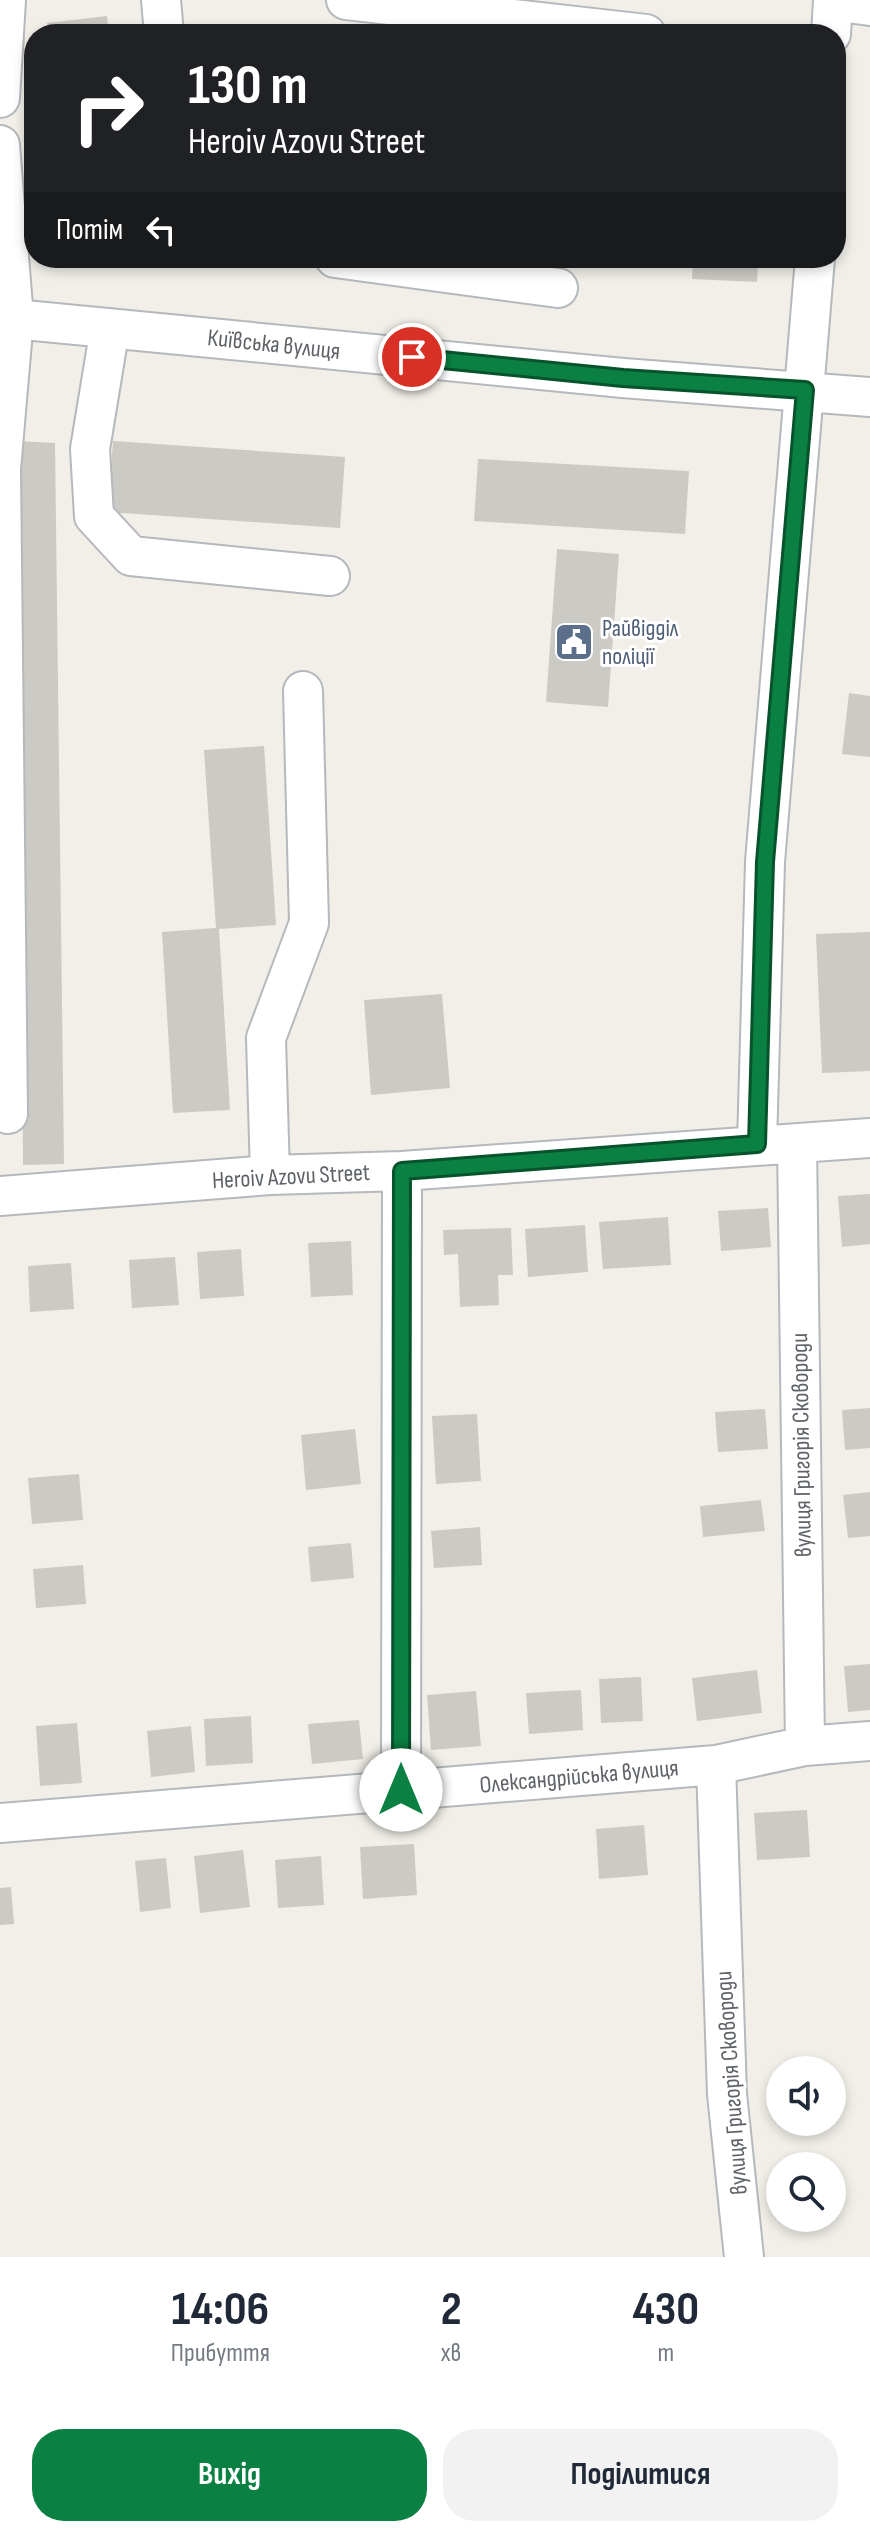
<!DOCTYPE html>
<html lang="uk">
<meta charset="utf-8">
<style>
:root{--surface:#fff;--page:#f2f2f3;--text:#1f2937;--muted:#747a83;--accent:#0b8043}
body{margin:0;font-family:"Sofia Sans Condensed",sans-serif;background:var(--page);color:var(--text);height:100vh;display:flex;flex-direction:column;font-size:30px;white-space:nowrap}
*{box-sizing:border-box;margin:0}
p{font-size:26px;color:var(--muted)}
.icon{flex:none;width:44px;height:44px;fill:none;stroke:currentColor;stroke-width:2;stroke-linecap:round;stroke-linejoin:round}
.map{position:relative;height:2257px;overflow:hidden}
.side{display:flex;flex-direction:column;background:var(--surface);flex:1}
.side>*{flex:none}
.guide{position:absolute;left:24px;top:24px;width:822px;height:244px;border-radius:32px;box-shadow:0 4px 12px #0003;background:#202124;color:#fff;overflow:hidden}
.buttons{position:absolute;left:766px;top:2056px;display:grid;gap:16px}
.buttons a{display:grid;place-items:center;width:80px;height:80px;border-radius:50%;background:var(--surface);box-shadow:0 4px 12px #0003;font-size:40px}
.pin{position:absolute;display:grid;place-items:center;width:68px;height:68px;color:#fff;margin:-34px;border:4px solid #fff;border-radius:50%;box-shadow:0 2px 8px #0007}
.me{position:absolute;width:88px;margin:-44px;rotate:0deg;stroke-linejoin:round;filter:drop-shadow(0 0 6px #0008)}
.turn{display:flex;align-items:center;gap:28px;height:168px;padding:0 32px;font-size:36px}
.turn .icon{width:104px;height:104px;stroke-width:2.5}
.turn b{display:block;font-size:56px;line-height:68px}
.then{display:flex;align-items:center;height:76px;padding:0 32px;background:#0003;gap:16px;font-size:30px}
.eta{display:flex;justify-content:space-evenly;align-items:center;height:136px;text-align:center}
.eta b{font-size:48px;font-weight:700;line-height:56px}
.action{display:flex;gap:16px;margin-top:auto;padding:16px 32px}
.action a{flex:1;height:92px;border-radius:32px;background:var(--accent);color:#fff;font-size:32px;font-weight:700;line-height:92px;text-align:center}
.action a+a{background:var(--page);color:var(--text)}
.map>svg:first-child{display:block}
.building{fill:#cccac5}
.lines{fill:none;stroke-linecap:round;stroke-linejoin:round}
.minor-casing{stroke:#b5b8bc;stroke-width:42}
.minor{stroke:#fff;stroke-width:38}
.route-casing{stroke:#07532c;stroke-width:20}
.route{stroke:#0b8043;stroke-width:14}
.labels{text-anchor:middle;stroke-width:6;stroke-linejoin:round;paint-order:stroke}
.street-label{font-size:24px;fill:#5f6368;stroke:#fff}
.service-label{font-size:24px;fill:#4e5e75;stroke:#fff;text-anchor:start}
</style>
<div class="map">
<svg width="870" height="2257" viewBox="0 0 870 2257">
<rect width="100%" height="100%" fill="#f1efe8"/>
<path class="building" d="M107,16L109,34H48L47,23Z
M693,258H758L757,282L692,279Z
M18,441L55,443L64,1164L23,1165Z
M113,441L345,457L340,528L108,512Z
M478,459L689,471L685,534L474,521Z
M557,549L619,554L608,707L546,702Z
M849,693L870,696V757L842,754Z
M264,746L276,925L219,929L230,1110L173,1113L162,932L216,928L204,750Z
M870,932V1071L822,1073L816,934Z
M442,994L450,1088L371,1095L364,1000Z
M870,1194V1244L842,1247L838,1196Z
M768,1208L771,1247L721,1251L718,1211Z
M668,1217L671,1265L603,1269L599,1222Z
M585,1225L588,1272L528,1277L525,1229Z
M511,1228L513,1275H498L499,1305L460,1307L458,1254L444,1255L443,1230Z
M351,1241L353,1295L311,1297L308,1243Z
M241,1249L244,1296L200,1299L197,1252Z
M175,1257L179,1305L132,1308L129,1260Z
M71,1263L74,1309L30,1312L28,1266Z
M870,1408V1448L845,1450L842,1410Z
M765,1409L768,1449L718,1452L715,1412Z
M477,1414L481,1481L436,1484L432,1416Z
M355,1429L361,1484L306,1490L301,1435Z
M79,1474L83,1520L32,1524L28,1478Z
M870,1492V1536L848,1538L843,1495Z
M761,1500L765,1531L703,1537L700,1506Z
M480,1527L482,1565L434,1568L431,1531Z
M351,1543L354,1578L311,1582L308,1547Z
M83,1565L86,1604L36,1608L33,1569Z
M870,1664V1710L848,1712L844,1666Z
M757,1670L762,1713L697,1721L692,1678Z
M641,1677L643,1721L601,1723L599,1679Z
M581,1690L583,1730L529,1734L526,1693Z
M476,1691L481,1746L431,1750L427,1695Z
M251,1716L253,1763L206,1766L204,1719Z
M359,1720L363,1759L312,1764L308,1724Z
M77,1723L82,1783L40,1786L36,1726Z
M191,1726L195,1772L151,1777L147,1731Z
M807,1810L810,1857L757,1860L754,1813Z
M644,1825L648,1875L599,1879L596,1829Z
M414,1844L417,1895L363,1899L360,1847Z
M243,1850L250,1907L200,1913L194,1856Z
M321,1856L324,1905L278,1908L275,1860Z
M166,1858L171,1908L140,1912L135,1861Z
M11,1887L14,1924L0,1925V1888Z"/>
<g class="lines">
<g class="minor-casing">
<path id="minor" d="M161,0L164,34
M346,0L646,34
M831,34L833,1L870,6
M0,98L6,0
M0,145L14,319L1,469L8,1114
M335,258L558,288
M14,319L623,378L870,397
M110,328L90,449L94,516L131,556L330,576
M797,1143L805,1746
M757,1144L765,862L815,258
M270,1175L266,1038L309,923L303,691
M0,1196L270,1175L402,1171L870,1138
M716,1765L727,2094L744,2257
M401,1790L402,1171
M0,1823L716,1765L805,1746L870,1741"/>
</g>
<use href="#minor" class="minor"/>
</g>
<g class="lines">
<g class="route-casing">
<path id="route" d="M401,1790L402,1171L757,1144L765,862L805,390L623,378L412,357"/>
</g>
<use href="#route" class="route"/>
</g>
<defs>
<g id="civic-square" transform="scale(2)"><rect x="-9" y="-9" width="18" height="18" rx="4" fill="#5c6f8a" stroke="#fff"/><path d="M-.6-6.5H3V-4.5H.6V-3L4-1V1h2V6H-6V1h2V-1L-.6-3ZM-1.2 2.5V6h2.4V2.5Z" fill="#fff"/></g>
</defs>
<g fill-rule="evenodd">
<use href="#civic-square" x="574" y="642"/>
</g>
<g class="labels">
<g class="street-label">
<text transform="translate(274 344) rotate(6)" y="8">Київська вулиця</text>
<text transform="translate(291 1176) rotate(-3)" y="8">Heroiv Azovu Street</text>
<text transform="translate(801 1445) rotate(-91)" y="8">вулиця Григорія Сковороди</text>
<text transform="translate(579 1776) rotate(-5)" y="8">Олександрійська вулиця</text>
<text transform="translate(731 2083) rotate(-94)" y="8">вулиця Григорія Сковороди</text>
</g>
<g class="service-label">
<text x="602" y="636">Райвідділ<tspan x="602" dy="28">поліції</tspan></text>
</g>
</g>
</svg>
<div class="buttons">
<a><svg class="icon" aria-label="sound" viewBox="0 0 24 24"><path d="M4 9h4l5-4v14l-5-4H4zM17 9q2 3 0 6"/></svg></a>
<a><svg class="icon" aria-label="search" viewBox="0 0 24 24"><circle cx="10" cy="10" r="6"/><path d="M15 15l6 6"/></svg></a>
</div>
<div class="pin" style="left:412px;top:357px;background:#d93025"><svg class="icon" aria-label="arrive" viewBox="0 0 24 24"><path d="M6 21V4h12l-3 4 3 4H6"/></svg></div>
<svg class="me" style="left:401px;top:1790px" viewBox="-20 -20 40 40"><circle r="19" fill="#fff"/><path d="M0-13L10 11 0 6-10 11z" fill="#0b8043"/></svg>
<div class="guide">
<div class="turn"><svg class="icon" aria-label="right" viewBox="0 0 24 24"><path d="M7 20v-9h11M14 6l5 5-5 5"/></svg><div><b>130 m</b>Heroiv Azovu Street</div></div>
<div class="then">Потім<svg class="icon" aria-label="left" viewBox="0 0 24 24"><path d="M17 20v-9H6M10 6l-5 5 5 5"/></svg></div>
</div>
</div>
<section class="side">
<div class="eta">
<div><b>14:06</b><p>Прибуття</p></div>
<div><b>2</b><p>хв</p></div>
<div><b>430</b><p>m</p></div>
</div>
<div class="action"><a>Вихід</a><a>Поділитися</a></div>
</section>
